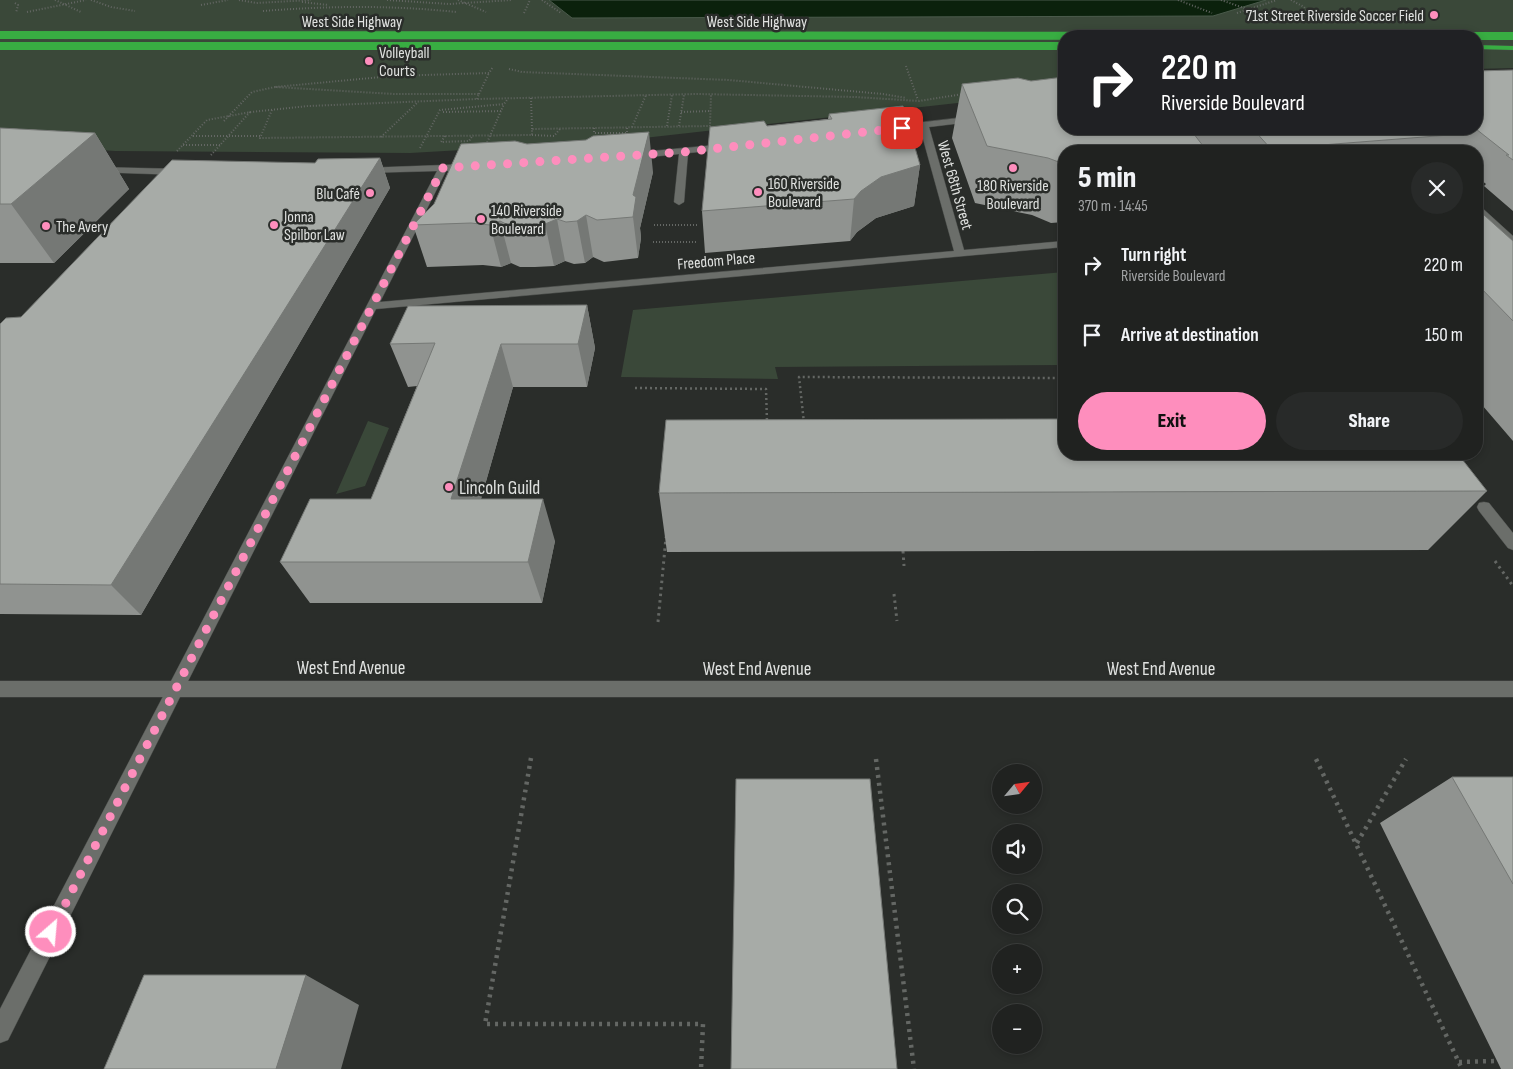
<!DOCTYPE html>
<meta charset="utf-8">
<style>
:root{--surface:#202220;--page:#282a29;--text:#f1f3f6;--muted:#a2a4a5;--line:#3d3f3e;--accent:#fe8ebd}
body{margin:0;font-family:"Sofia Sans Condensed",sans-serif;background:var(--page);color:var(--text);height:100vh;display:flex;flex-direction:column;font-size:19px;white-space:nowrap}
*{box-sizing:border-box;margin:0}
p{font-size:16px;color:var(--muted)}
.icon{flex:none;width:28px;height:28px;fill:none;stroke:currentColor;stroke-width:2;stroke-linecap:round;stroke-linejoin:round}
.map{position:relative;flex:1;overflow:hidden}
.details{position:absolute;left:1058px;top:145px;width:425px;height:315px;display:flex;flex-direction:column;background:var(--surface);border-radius:20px;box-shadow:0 2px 8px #0003,0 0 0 1px var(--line)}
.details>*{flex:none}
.hud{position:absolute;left:1058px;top:30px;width:425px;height:105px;border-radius:20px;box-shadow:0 2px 8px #0003,0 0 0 1px var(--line);background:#202124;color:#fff;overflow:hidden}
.needle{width:32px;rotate:61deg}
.tools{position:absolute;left:992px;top:764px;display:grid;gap:10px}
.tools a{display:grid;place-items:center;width:50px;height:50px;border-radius:50%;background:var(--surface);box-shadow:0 2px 8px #0003,0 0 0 1px var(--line);font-size:25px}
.pin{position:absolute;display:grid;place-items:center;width:42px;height:42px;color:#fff;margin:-21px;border-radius:10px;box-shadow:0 2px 8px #0006}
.me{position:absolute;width:55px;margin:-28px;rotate:27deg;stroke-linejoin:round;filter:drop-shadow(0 0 4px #0008)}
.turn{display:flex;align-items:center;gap:18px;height:105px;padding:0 20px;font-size:22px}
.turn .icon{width:65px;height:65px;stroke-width:2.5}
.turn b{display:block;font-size:35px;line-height:42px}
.round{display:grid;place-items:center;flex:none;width:52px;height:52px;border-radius:26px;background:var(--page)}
.summary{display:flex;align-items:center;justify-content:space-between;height:85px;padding:0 20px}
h1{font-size:30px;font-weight:800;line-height:38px}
.action{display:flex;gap:10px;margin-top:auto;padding:10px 20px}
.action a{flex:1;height:58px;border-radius:30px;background:var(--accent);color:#111;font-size:20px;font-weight:800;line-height:58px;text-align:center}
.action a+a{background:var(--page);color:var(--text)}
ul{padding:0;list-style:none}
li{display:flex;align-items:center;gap:15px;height:70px;padding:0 20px}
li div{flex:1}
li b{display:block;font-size:19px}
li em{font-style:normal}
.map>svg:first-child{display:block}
.green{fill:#3a4839}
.water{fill:#0b210c;stroke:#4b5b4c}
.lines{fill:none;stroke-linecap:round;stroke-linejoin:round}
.service-casing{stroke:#484b48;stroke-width:1}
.minor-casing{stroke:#484b48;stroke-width:1}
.tertiary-casing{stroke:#484b48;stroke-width:1}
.secondary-casing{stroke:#484b48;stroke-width:1}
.motorway-casing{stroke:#484b48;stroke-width:1}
.path-far3{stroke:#646764;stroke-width:2;stroke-dasharray:1 2;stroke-linecap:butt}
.path-far2{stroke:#646764;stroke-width:2.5;stroke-dasharray:2 3;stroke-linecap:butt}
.path-far1{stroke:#646764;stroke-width:3;stroke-dasharray:2.5 4;stroke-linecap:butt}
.path{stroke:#646764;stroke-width:4.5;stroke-dasharray:3 5;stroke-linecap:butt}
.service{fill:#6b6e6a;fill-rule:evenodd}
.minor{fill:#6b6e6a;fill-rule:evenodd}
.tertiary{fill:#6b6e6a;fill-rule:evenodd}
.secondary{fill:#6b6e6a;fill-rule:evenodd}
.motorway{fill:#38ad42;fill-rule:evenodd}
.motorway-bridge-casing{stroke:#484b48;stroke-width:8;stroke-linecap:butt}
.motorway-bridge{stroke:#38ad42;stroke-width:8}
.wall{fill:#909390}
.shaded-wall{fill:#757875}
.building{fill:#a7aba7;stroke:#757875}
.route{stroke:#fe8ebd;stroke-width:9;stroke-dasharray:0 16.2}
.poi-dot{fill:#fe8ebd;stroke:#2a2d2a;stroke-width:2}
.labels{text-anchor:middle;stroke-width:5;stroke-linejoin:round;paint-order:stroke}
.far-poi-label{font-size:16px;fill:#e0e2e0;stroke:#2a2d2a;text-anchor:start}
.far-street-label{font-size:16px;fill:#e0e2e0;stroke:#2a2d2a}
.poi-label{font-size:19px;fill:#e0e2e0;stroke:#2a2d2a;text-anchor:start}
.street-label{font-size:19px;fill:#e0e2e0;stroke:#2a2d2a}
</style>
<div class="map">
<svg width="1513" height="1069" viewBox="0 0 1513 1069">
<rect width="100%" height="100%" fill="#2a2d2a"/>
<path class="green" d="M0,0H549L572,18L1216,15L1266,0H1513V68L1476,69V36H1064V91L617,141L410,153L115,151L0,143Z
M1064,272V365L775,367L778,379L621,377L633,310Z
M368,421L389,428L365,486L336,494Z"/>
<path class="water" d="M549,0H1266L1213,16L572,18Z"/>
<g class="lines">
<g class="service-casing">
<path id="service" d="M1484,502L1489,503L1513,533V550L1508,548L1479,511L1477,507L1479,503Z"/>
</g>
<g class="minor-casing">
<path id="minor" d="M976,116L980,119L979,121L929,127L964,250L1064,241V247L376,309L182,693L176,696L170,693L167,688L170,683L437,171L364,173L359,170L361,168L471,164L476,167L471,170L446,171L380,302L954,251L920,128L889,132L885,129L889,126Z
M727,144L730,145V149L688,153L684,202L679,205L674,202L679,154L631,159L626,156L631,153Z
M96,167L181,169L186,172L181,175L93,172V168Z
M1476,205L1480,206L1513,236V245L1509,244L1476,214Z"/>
</g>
<g class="tertiary-casing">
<path id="tertiary" d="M176,680L182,683L185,688L182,693L8,1040L0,1043V1009L170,683Z"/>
</g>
<g class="secondary-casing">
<path id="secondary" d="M0,681H1513V697H0Z"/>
</g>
<g class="motorway-casing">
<path id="motorway" d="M1476,45L1513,46V50L1476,49Z"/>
</g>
<path class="path-far3" d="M55,0L81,12
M91,0L111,7L135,11
M239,0L256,3L311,0
M387,0L449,4L512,0
M458,0L486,12
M542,0L561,13
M1178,0L1212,13
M1221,0L1258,13
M1291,0L1304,7L1310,14
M302,2L328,5
M15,3L18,5L16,13
M201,5L228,0
M263,11C328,6 391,5 456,12
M27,12L86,0
M524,13L530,0
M1237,13L1277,0
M906,66L918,100
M509,69L522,72L729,80L883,94L906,98
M479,94L489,73
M531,98L532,129
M477,99L479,94H394L275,87L392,76L489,73L493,67
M272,110L260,138L532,135V129L710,126L711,94
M443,112L503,111
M681,112L710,111
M224,121L252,92L275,87
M667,126L672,95
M679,126L684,95
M632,127L646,95
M594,128V133H627V128
M532,135L554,136L560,129
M193,136H260
M445,136L441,142L469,141L473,135
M381,137L418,102
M183,145H221
M486,145L504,104
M420,148L440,110L504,104L507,100
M177,151L207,120L251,112L308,106L477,99L697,94L855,97L919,101L963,94
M211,155L250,112
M654,225H699
M653,242H697"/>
<path class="path-far2" d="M635,388L766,389L767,422
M804,423L799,377L1064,378"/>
<path class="path-far1" d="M903,551L904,566
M1495,561L1513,586
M894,594L897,621
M658,622L666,537"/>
<path class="path" d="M531,758L485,1024H703L701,1069
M876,759L914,1069
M1316,759L1462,1069
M1357,843L1406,759
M1459,1062L1497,1061"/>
<use href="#service" class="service"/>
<use href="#minor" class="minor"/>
<use href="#tertiary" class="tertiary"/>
<use href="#secondary" class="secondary"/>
<use href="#motorway" class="motorway"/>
<g class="motorway-bridge-casing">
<path id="motorway-bridge" d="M0,35L1513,36
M0,46H1064"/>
</g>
<use href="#motorway-bridge" class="motorway-bridge"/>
</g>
<path class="wall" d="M1513,70V211L1484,186L1486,184L1476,176V151H1447L1442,147L1438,151H1064V222L1051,223L1032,215L975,203L952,138L962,84L1031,81L1064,129H1476Z
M829,114L920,165L914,206L876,218L857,232L850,241L705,253L702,211L767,126L828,119Z
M0,128L95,133L129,189L54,263H0Z
M380,158L390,188L141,615L0,614V324L21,317L315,163Z
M653,172L640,228L641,238L638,258L604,262L593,257L585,263L574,264L565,261L554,266L535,267H520L511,263L501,267L483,265L427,267L413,225Z
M1476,215L1513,241V441L1476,398Z
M587,305L595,348L587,387H513L481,499L555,541L542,603H310L280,562L371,499L417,386L408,387L390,344Z
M1487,491L1428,550L667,552L659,493Z
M1452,777H1513V1069H1501L1380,823Z"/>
<path class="shaded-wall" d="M649,132L653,172L640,228L641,238L638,258L633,217V195Z
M95,133L129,189L54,263L11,204Z
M380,158L390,188L141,615L111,585Z
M920,165L914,206L876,218L857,232L850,241L854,199L861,191L881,177Z
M586,215L593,257L585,263L577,221Z
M557,219L565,261L554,266L545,224Z
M500,221L511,263L501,267L490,225Z
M587,305L595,348L587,387L578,344Z
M501,344L513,387L469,541L451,499Z
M543,499L555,541L542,603L528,562Z
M306,975L359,1005L341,1069H276Z"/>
<path class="building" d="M1513,70V160L1506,155H1509L1476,129V71Z
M1064,77V129H1190L1207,151H1064V164L1048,158L987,146L962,84L1018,78L1031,81Z
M903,106L920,165L881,177L861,191L854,199L702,211L710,127L764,121L767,126L832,119L829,114Z
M0,128L95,133L11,204H0Z
M1253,129H1441L1449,135L1271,149Z
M649,132L633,195L636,197L633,217L597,220L586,215L577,221L566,222L557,219L545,224L526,226H510L500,221L490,225L471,223L413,225L434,204L461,144L515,141L527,144L586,140L593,136Z
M380,158L111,585L0,584V324L6,318L21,317L172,160L315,163L318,159Z
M1476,215H1484L1513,241V321L1476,283Z
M587,305L578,344H501L451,499H543L528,562H280L310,499H371L435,343L390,344L408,306Z
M1064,419V454H1458L1487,491L659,493L666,420Z
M1452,777H1513V884Z
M736,779H870L897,1069H731Z
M144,975H306L276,1069H104Z"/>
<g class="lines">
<path class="route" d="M51,932L443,168L684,152L902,128"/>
</g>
<g class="poi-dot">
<circle cx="1434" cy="15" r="5"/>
<circle cx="369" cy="61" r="5"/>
<circle cx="1013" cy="168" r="5"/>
<circle cx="758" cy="192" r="5"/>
<circle cx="370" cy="193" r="5"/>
<circle cx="481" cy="219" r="5"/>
<circle cx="274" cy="225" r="5"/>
<circle cx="46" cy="226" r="5"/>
<circle cx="449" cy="487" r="5"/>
</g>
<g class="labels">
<g class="far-poi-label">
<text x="1424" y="21" text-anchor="end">71st Street Riverside Soccer Field</text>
<text x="379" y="58">Volleyball<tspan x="379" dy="18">Courts</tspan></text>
<text x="768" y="189">160 Riverside<tspan x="768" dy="18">Boulevard</tspan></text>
<text x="1013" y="191" text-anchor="middle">180 Riverside<tspan x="1013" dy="18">Boulevard</tspan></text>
<text x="360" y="199" text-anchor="end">Blu Café</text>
<text x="491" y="216">140 Riverside<tspan x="491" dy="18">Boulevard</tspan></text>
<text x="284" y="222">Jonna<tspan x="284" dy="18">Spilbor Law</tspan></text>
<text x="56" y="232">The Avery</text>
</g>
<g class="far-street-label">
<text x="352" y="27">West Side Highway</text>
<text x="757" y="27">West Side Highway</text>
<text transform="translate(956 185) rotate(74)" y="6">West 68th Street</text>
<text transform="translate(716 260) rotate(-5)" y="6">Freedom Place</text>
</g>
<g class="poi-label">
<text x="459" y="494">Lincoln Guild</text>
</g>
<g class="street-label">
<text x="351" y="674">West End Avenue</text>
<text x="757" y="675">West End Avenue</text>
<text x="1161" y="675">West End Avenue</text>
</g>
</g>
</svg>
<div class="tools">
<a><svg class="needle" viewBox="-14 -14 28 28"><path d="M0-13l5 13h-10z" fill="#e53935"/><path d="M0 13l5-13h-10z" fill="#a2a4a5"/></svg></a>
<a><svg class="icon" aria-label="sound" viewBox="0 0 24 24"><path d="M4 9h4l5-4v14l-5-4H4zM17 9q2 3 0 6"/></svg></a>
<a><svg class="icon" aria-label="search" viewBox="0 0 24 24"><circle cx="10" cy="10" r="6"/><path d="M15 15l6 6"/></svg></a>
<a>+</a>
<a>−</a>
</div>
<div class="pin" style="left:902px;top:128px;background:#d93025"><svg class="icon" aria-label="arrive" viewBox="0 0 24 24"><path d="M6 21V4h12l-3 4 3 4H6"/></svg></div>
<svg class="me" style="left:51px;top:932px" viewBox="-20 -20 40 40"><circle r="17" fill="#fe8ebd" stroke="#fff" stroke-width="3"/><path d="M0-11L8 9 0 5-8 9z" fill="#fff"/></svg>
<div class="hud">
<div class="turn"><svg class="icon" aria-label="right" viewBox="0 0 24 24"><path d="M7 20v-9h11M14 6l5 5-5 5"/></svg><div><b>220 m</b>Riverside Boulevard</div></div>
</div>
<section class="details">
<div class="summary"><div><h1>5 min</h1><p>370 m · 14:45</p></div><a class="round"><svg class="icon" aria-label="close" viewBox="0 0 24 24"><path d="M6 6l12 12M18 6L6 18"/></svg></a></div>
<ul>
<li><svg class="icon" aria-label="right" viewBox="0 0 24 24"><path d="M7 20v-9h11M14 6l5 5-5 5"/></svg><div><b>Turn right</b><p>Riverside Boulevard</p></div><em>220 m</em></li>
<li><svg class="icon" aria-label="arrive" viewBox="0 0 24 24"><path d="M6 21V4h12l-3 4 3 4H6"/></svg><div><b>Arrive at destination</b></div><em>150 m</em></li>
</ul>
<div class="action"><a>Exit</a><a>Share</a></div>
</section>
</div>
